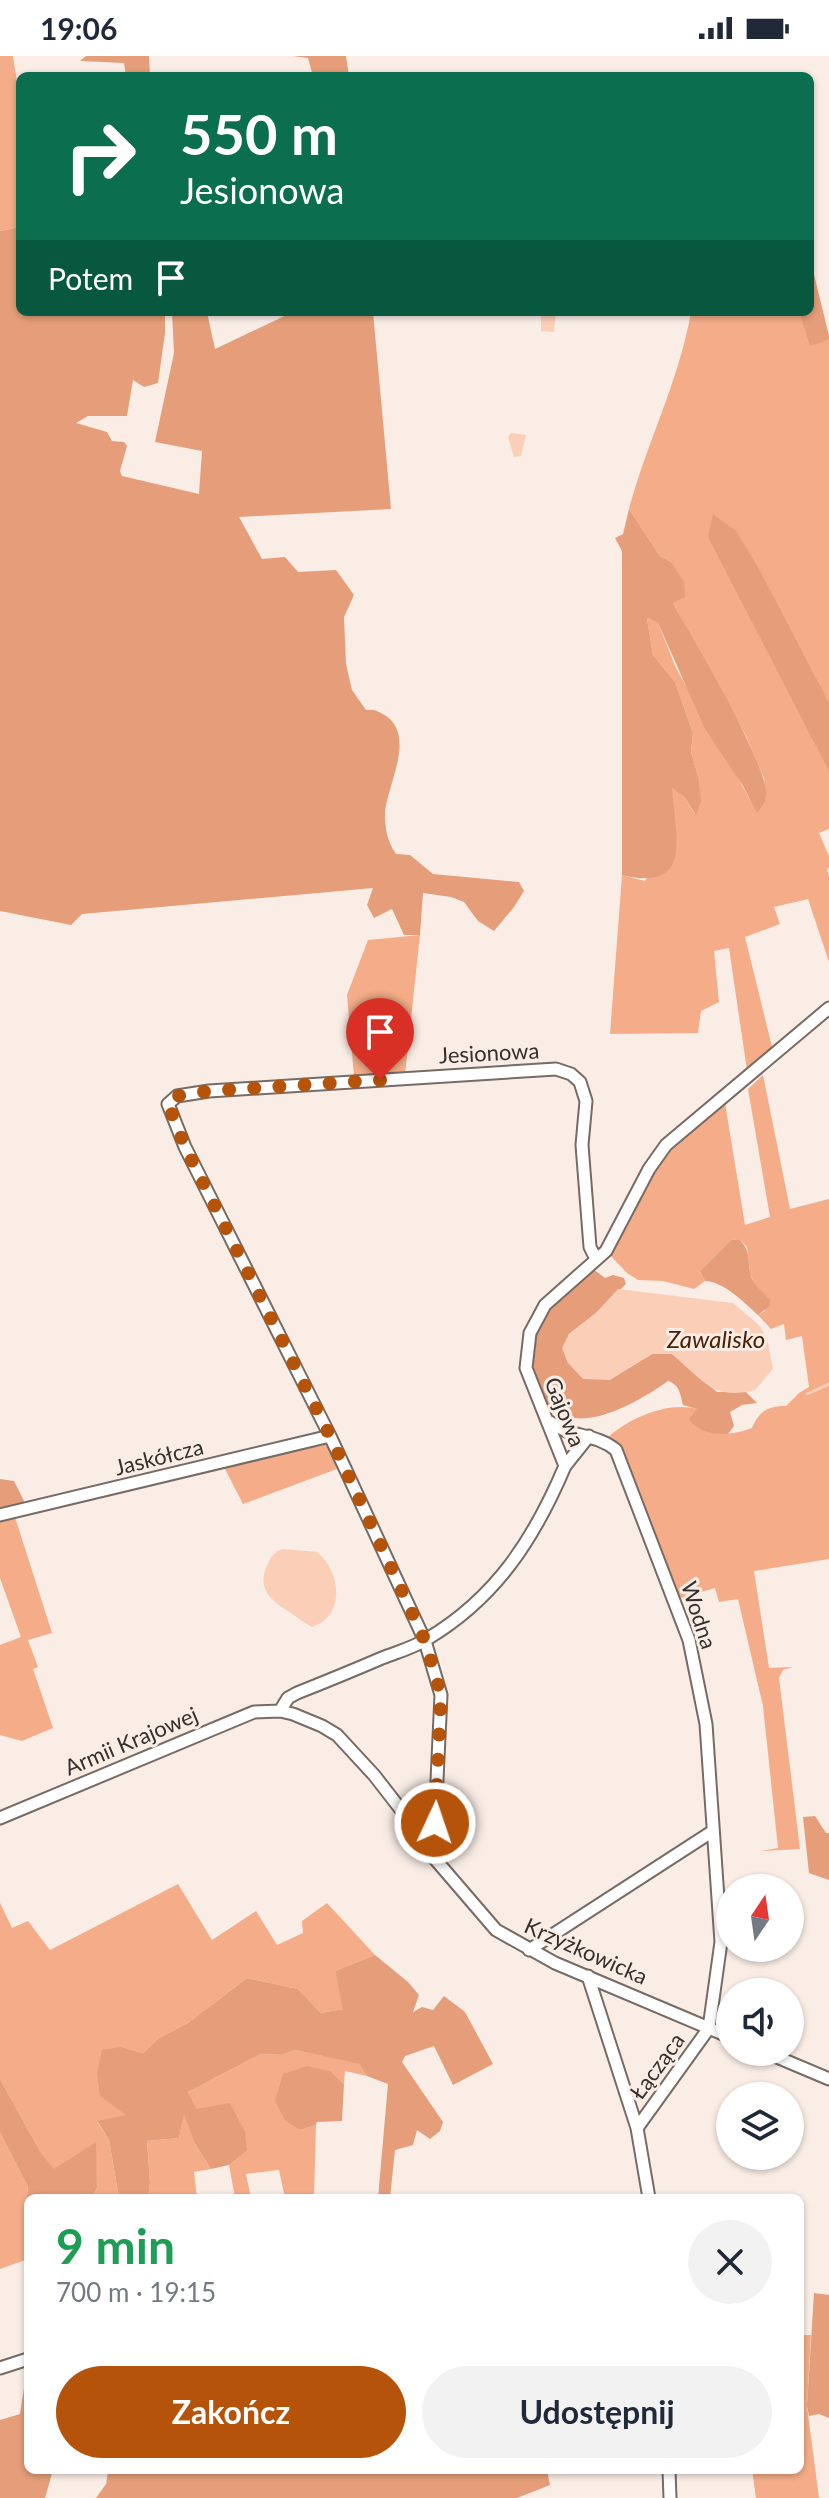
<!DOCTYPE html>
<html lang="pl">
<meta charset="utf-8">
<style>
:root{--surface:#fff;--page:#f2f2f3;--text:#1f2937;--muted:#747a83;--accent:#b45309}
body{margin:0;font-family:Lato,sans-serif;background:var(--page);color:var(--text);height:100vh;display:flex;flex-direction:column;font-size:30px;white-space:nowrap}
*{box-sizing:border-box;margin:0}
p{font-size:26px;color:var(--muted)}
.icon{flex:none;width:44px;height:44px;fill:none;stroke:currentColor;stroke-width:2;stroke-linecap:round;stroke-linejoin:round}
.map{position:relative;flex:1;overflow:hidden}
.side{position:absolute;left:24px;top:2138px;width:780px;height:280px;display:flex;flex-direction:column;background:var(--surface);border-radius:12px;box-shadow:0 2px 6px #0004}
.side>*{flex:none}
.hud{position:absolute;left:16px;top:16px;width:798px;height:244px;border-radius:12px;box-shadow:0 2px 6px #0004;background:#0b6e4f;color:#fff;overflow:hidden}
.needle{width:52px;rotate:13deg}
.fabs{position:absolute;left:716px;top:1818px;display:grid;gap:16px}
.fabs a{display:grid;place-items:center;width:88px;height:88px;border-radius:50%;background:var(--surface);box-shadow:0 2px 6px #0004;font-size:40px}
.pin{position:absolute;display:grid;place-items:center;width:68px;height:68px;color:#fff;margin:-82px -34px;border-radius:50% 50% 50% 0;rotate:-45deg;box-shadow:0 0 8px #0007}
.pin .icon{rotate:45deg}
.me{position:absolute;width:88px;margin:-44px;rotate:3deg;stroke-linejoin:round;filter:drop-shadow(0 0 6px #0008)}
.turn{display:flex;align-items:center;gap:28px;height:168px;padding:0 32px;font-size:36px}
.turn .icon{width:104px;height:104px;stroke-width:2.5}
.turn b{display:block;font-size:56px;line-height:68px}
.then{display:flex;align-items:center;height:76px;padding:0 32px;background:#0003;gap:16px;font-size:30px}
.round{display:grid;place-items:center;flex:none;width:84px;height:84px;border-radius:42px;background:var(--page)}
.head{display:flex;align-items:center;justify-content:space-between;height:136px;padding:0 32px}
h1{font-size:48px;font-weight:700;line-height:60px;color:#1e9e55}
.cta{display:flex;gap:16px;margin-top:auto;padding:16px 32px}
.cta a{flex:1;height:92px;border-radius:48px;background:var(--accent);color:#fff;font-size:32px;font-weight:700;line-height:92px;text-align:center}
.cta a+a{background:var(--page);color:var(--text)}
.status{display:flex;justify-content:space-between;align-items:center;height:56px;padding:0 40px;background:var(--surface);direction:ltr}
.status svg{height:22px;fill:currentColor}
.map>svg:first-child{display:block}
.green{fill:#f4ad88}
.forest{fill:#e59e79}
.water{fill:#fbceb7}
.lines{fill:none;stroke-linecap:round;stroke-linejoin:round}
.stream{stroke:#fbceb7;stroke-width:3}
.minor-casing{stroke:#776b65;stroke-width:15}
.minor{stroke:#fff;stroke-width:11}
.route{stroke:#b45309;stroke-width:14;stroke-dasharray:0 25.2}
.labels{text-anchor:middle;stroke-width:6;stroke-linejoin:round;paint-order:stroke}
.street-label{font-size:22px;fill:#35302d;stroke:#faede6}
.water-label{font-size:24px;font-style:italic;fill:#4c2003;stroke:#faede6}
</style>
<div class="status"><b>19:06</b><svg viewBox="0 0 49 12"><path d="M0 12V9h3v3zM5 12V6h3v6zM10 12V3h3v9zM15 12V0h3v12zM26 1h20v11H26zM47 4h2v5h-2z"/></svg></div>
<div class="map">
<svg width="829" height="2442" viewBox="0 0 829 2442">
<rect width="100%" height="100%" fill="#faede6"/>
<path class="green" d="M0,0H13L20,45V171L0,175Z
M691,256H799L810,289L829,284V773L819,777L829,800V812L827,813L829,820V906L808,843L774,851L780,868L745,881L774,999L748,1021L729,892L714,895L719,946L701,955L698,977L610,978L622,819L645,825L675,774L671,731L685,742L695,758L698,720L691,696L693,677L675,626L653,599L647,562L658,567L676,612L757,756L766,742L764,722L746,680L673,547L671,506L660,500L629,453C647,386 679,325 691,256Z
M420,879L405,1019L354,1020L347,939L368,884Z
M763,1019L790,1153L829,1143V1503L754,1515L769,1612L793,1611L783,1614L779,1622L800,1793L760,1795L778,1792L763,1650L738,1543L719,1546L715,1532L674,1544L627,1405L608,1381C631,1361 668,1345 698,1353V1372C717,1380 733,1379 752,1372C759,1355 768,1350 786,1350L799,1337L809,1331L802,1280L786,1284L784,1268L771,1273L758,1259L765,1255L750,1217L747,1191L739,1183L731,1184L700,1215L705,1225L694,1233L663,1225L638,1224L627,1217L606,1195L649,1113L724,1041L745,1169L770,1161L748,1033Z
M328,1385L342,1411L243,1448L223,1409Z
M14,1458L52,1577L28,1584L38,1611L33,1613L53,1672L22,1685L0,1679V1589L21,1581L0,1522V1463Z
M178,1828L212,1884L256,1855L277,1889L303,1877L302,1865L327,1847L375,1899L335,1915L344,1953L321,1957L298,1933L247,1922L188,1967L159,1982L143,1997L122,1991L127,2060L97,2066L109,2084L119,2142H91L97,2132L95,2087L54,2114L41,2097L0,2023V1847L12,1872L28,1865L50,1894Z
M295,1994L363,2008L367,2020L345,2015L344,2028L332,2016L300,2074L316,2069L314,2142H285L279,2114L246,2118L251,2142H235L229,2109L247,2095L195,2054L188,2036L261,1998L282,1999Z
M184,2056L194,2086L211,2113L194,2116L197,2142H148L150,2126L147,2085L179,2082Z
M0,2076L28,2131L25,2155L28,2164V2203L0,2213Z
M800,2279H811L807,2350L819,2442H756L752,2414H800Z"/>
<path class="forest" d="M86,0H149L150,20H126L124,7L80,5Z
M293,0H346L349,20H313L308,2Z
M20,171V256H165V277L158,327L144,331L133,324L127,360H88L76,367L107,376L112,385L124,386L127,390L120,415L122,420L199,438L202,395L155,386L174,297L172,256H207L215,293L293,256H373L391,453L239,461L262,503L285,501L298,516L336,514L354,539L344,561L346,608L352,634L366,654C373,653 376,654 383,658C418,678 387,728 385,757C385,773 387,785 396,798L410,799L433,818L519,826L524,835L514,851L494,875L478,865L464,846L451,841L423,837L420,879H404L392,853L374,862L367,849L373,832L82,858L71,869L0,855V175Z
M810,202L829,280V284L810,290L799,256H810Z
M629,453L660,500L671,506L684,526L685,541L673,547C691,580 771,712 766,741C766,746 760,753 757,757L743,730L705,673L658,567L647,562L653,599L675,626L693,677L691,696L698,720L701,745L696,759L685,742L672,732C675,779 694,837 622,819V495L615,482L623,478Z
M713,458L736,475L759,513L829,647V715L708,481Z
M739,1183C754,1198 745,1208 753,1225C757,1233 766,1237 770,1245V1250L758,1259C745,1247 723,1225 705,1225L700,1215L731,1184Z
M593,1213L605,1222L613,1219L624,1222L626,1228L596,1257L569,1278L563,1292L568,1307L609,1324L652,1298H672L717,1336H746L757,1347L742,1349L730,1356L734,1370L728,1378C712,1378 698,1376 689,1363L697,1353L683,1349C680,1338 680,1329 668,1325C627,1354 551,1395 535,1319C531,1300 532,1284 541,1266C551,1246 576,1229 593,1213Z
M0,1423L14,1425L27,1451L0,1457Z
M815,1760L826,1777H829V1824L809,1817L803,1761Z
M375,1899L408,1926L419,1939L413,1956L422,1951L433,1954L444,1940L465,1956L493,2008L453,2029L434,1990L405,2000L402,2006L443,2066L440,2075L430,2083L417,2074L413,2089L395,2094L390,2142H378L388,2028L367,2020L360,2008L295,1994L282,1999L261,1998L188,2036L196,2053L230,2047L245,2076L247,2095L229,2109L211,2113L194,2086L184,2058L179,2082L147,2085L150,2126L148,2142H119L109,2084L97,2065L126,2059L100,2040L97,2017L102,1994L122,1991L143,1997L159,1982L188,1967L247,1922L298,1933L321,1957L343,1953L335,1915Z
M307,2010L332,2016L344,2028L342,2065L317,2066L316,2069L300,2074L285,2064L275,2045L283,2018Z
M0,2023L41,2097L54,2113L96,2086L97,2132L91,2142H28V2164L25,2155L28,2131L0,2076Z
M814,2237L829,2239V2362L819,2358L809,2360L807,2350Z
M27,2313L28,2414H53L45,2442H0V2364L20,2358Z
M117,2414H547L550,2429L517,2442H96L106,2428L108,2416Z"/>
<path class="water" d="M541,256H556L554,276L541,275Z
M511,377L526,379L521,400L514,401L508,381Z
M618,1233L733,1247L759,1269L767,1282L773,1313L755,1334C712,1345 702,1323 672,1298H652L610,1324L583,1323L568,1307L562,1292L569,1278L596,1257Z
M282,1493L317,1496C341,1515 346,1560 312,1571C304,1567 298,1562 291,1557C274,1546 257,1536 266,1512C270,1503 272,1497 282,1493Z"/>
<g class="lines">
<path class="stream" d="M807,1338L829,1328"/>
<g class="minor-casing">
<path id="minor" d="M550,1366C570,1382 596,1377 616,1394L689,1584L706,1668L721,1886L709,1972L637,2072
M565,1410L589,1380
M0,1459L330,1380
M280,1655L288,1642L297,1637C325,1626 354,1614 382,1602C397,1596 413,1592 427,1583C496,1542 534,1483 565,1410L526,1312L530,1277L545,1249L606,1195L649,1113L666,1089L829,952
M0,1762L254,1656L280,1655L293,1658L322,1670L337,1679L374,1719L409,1764L429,1796L496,1874L555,1907L730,1981
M429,1796L434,1788L441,1639L425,1585L330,1380L185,1091L168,1048L177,1040L209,1035L556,1013L571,1018L580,1026L586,1045L582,1089L590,1191L596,1203
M529,1894L713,1775
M588,1920L637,2072L649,2142
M765,1996L829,2023
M0,2312L28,2303
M669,2414L670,2442"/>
</g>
<use href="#minor" class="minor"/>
</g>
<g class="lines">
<path class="route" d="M380,1024L209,1035L177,1040L168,1048L185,1091L330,1380L425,1585L441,1639L435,1767"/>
</g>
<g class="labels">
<g class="street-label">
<text transform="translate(489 997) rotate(-3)" y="8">Jesionowa</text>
<text transform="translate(565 1356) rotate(68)" y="8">Gajowa</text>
<text transform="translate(159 1401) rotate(-14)" y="8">Jaskółcza</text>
<text transform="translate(699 1559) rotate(72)" y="8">Wodna</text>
<text transform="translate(131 1685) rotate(-23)" y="8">Armii Krajowej</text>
<text transform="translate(586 1895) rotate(24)" y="8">Krzyżkowicka</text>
<text transform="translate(657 2010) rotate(-54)" y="8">Łącząca</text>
</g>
<g class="water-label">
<text x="716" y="1292">Zawalisko</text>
</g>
</g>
</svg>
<div class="fabs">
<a><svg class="needle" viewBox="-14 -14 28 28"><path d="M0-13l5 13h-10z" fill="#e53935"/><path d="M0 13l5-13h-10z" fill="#747a83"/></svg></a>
<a><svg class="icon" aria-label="sound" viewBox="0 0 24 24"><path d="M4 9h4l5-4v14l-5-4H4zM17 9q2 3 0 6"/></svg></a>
<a><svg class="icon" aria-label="layers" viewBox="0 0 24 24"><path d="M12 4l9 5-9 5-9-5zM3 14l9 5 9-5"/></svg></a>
</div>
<div class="pin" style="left:380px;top:1024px;background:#d93025"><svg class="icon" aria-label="arrive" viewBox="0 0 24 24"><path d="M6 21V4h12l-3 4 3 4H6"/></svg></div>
<svg class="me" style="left:435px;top:1767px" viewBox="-20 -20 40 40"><circle r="17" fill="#b45309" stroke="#fff" stroke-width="3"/><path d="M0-11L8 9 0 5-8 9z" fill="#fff"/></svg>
<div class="hud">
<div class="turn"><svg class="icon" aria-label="right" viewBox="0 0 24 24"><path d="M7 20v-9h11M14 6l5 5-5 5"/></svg><div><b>550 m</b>Jesionowa</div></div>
<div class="then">Potem<svg class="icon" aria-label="arrive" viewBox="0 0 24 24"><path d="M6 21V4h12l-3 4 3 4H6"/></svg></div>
</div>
<section class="side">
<div class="head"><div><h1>9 min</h1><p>700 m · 19:15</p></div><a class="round"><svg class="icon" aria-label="close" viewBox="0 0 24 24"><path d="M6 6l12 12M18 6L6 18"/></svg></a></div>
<div class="cta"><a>Zakończ</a><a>Udostępnij</a></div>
</section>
</div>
